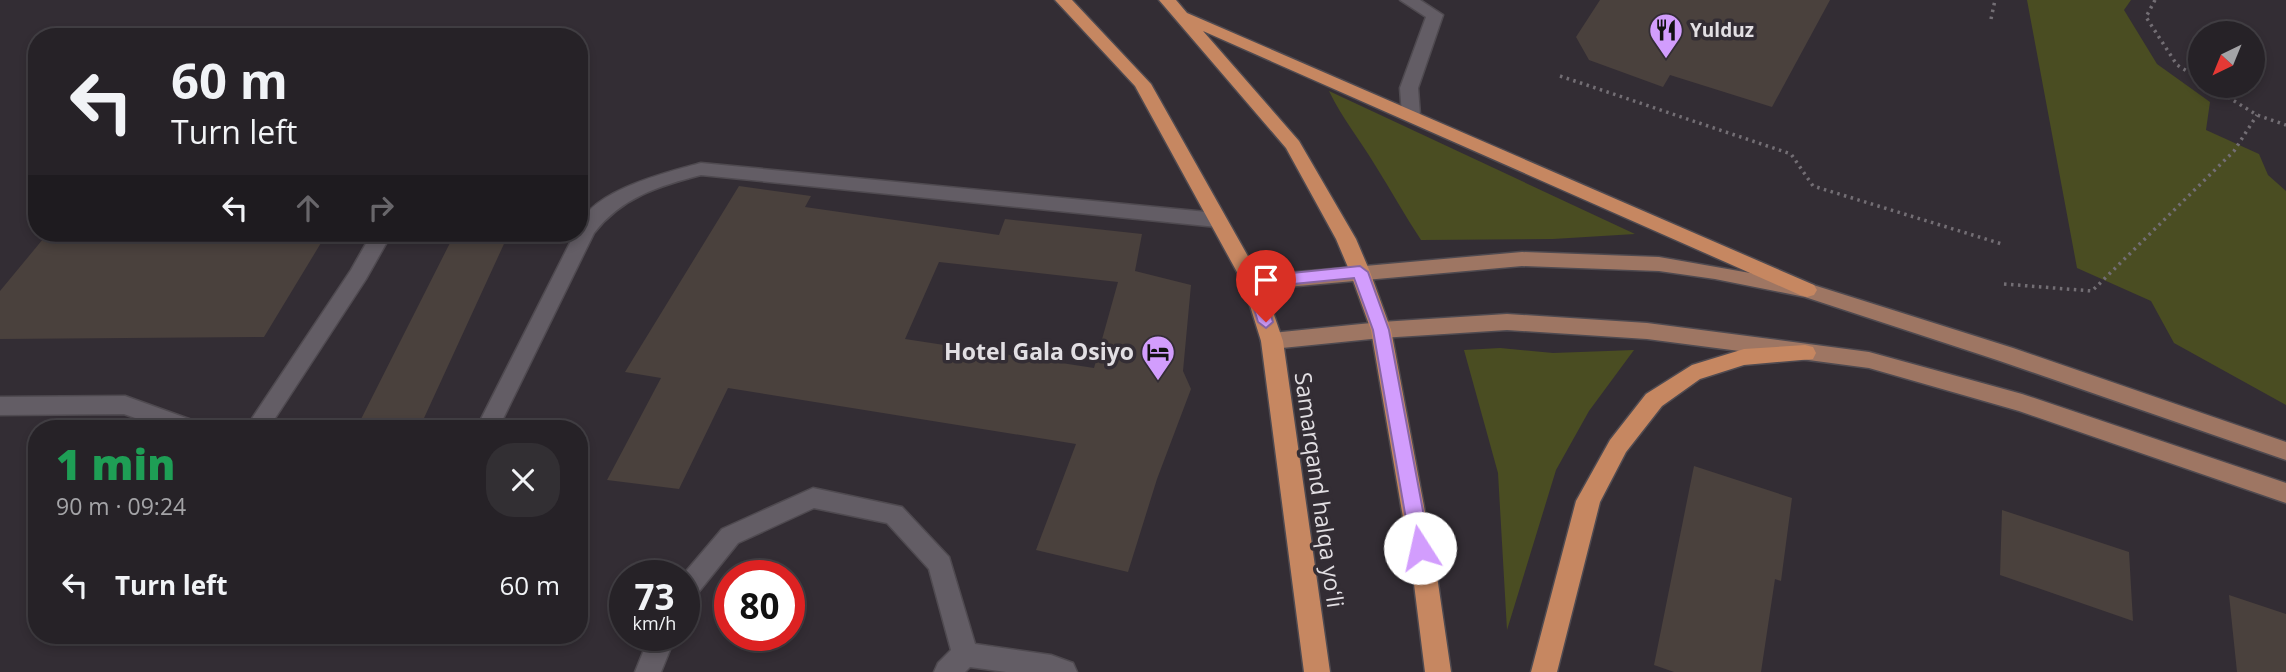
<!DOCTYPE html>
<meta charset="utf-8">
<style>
:root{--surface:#262227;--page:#322f33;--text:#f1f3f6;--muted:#a4a4a7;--line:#423f44}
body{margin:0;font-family:"Open Sans",sans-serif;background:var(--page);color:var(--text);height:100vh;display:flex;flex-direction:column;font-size:26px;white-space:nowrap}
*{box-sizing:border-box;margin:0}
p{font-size:23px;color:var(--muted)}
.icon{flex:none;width:38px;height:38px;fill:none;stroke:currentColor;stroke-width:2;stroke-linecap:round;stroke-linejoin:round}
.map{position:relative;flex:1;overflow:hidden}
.panel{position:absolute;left:28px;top:420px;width:560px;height:224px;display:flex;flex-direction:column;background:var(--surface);border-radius:28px;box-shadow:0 4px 10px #0003,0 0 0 2px var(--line)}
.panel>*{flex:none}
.hud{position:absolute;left:28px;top:28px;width:560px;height:214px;border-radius:28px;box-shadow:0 4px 10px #0003,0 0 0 2px var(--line);background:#262227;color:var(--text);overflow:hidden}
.needle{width:46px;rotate:223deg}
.fabs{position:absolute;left:2188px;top:21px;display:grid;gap:14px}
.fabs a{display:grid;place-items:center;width:77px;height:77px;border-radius:50%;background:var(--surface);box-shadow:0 4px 10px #0003,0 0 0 2px var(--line);font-size:35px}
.speed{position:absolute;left:609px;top:560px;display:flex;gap:14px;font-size:35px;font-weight:700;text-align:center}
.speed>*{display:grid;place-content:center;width:91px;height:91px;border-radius:50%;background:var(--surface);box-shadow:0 4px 10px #0003,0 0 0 2px var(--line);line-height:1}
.speed small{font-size:18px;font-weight:400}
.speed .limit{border:10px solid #d22;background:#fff;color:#111}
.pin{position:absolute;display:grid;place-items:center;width:60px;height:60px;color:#fff;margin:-72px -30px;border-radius:50% 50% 50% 0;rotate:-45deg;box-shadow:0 0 7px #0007}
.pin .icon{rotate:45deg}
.me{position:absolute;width:77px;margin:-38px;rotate:350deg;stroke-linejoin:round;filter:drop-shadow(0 0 5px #0008)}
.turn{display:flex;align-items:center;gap:24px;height:147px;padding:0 28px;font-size:32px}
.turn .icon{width:91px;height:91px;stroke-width:2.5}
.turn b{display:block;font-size:49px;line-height:60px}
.lanes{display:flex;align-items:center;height:66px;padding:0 28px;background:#0003;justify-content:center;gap:35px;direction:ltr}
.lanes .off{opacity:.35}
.round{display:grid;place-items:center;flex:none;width:74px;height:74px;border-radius:28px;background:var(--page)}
.overview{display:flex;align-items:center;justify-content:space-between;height:119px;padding:0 28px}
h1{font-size:42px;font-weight:800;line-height:52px;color:#1e9e55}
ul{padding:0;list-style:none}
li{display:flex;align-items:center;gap:21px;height:91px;padding:0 28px}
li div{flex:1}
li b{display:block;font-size:26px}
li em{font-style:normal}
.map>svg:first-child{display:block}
.green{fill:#4a4d22}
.building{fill:#4a413d;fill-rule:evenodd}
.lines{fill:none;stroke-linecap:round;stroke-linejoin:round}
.lane-casing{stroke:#4f4a50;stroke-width:3}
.primary-casing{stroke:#4f4a50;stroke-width:3}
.highway-casing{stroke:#4f4a50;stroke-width:3}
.path{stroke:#736e74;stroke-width:3.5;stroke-dasharray:2.5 4.5;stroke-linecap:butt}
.lane{fill:#635d65;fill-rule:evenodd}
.primary{fill:#9e7663;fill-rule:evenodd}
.highway{fill:#c68761;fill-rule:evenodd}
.route{fill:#d29dfd;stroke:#8866a4;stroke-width:2}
.labels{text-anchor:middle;stroke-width:7;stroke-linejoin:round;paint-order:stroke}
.far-poi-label{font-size:19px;font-weight:bold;fill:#e2dfe3;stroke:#332d34;text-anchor:start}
.poi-label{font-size:23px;font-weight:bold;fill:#e2dfe3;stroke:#332d34;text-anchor:end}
.street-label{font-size:23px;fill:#e2dfe3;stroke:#332d34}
</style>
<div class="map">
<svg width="2286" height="672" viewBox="0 0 2286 672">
<rect width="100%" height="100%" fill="#332d34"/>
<path class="green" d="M2027,0H2131L2124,10L2157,64L2210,102L2206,130L2259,154L2268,175L2286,191V405L2174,343L2151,301L2077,268Z
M1329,91L1635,234L1553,239L1421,240C1405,216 1391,190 1375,165C1360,140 1342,118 1329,91Z
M1500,348L1553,353L1634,350L1589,411L1556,470L1507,630L1498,473L1464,350Z"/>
<path class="building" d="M1600,0H1830L1772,107L1670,75L1663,87L1589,60L1576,37Z
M739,186L811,196L805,207L999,235L1005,219L1142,234L1135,271L1191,285L1183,371L1191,389L1157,479L1128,572L1036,550L1076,444L728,388L679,489L607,480L661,378L625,372ZM939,262L1118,282L1094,368L905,339Z
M48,233H327L264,337L0,339V291Z
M455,233H509L419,429H356Z
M1694,466L1792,498L1781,581L1775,579L1761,672H1674L1654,665Z
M2002,510L2129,552L2133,621L2000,575Z
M2229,595L2286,614V672H2237Z"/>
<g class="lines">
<g class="lane-casing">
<path id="lane" d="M1400,0H1420L1443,15L1418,88L1420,115L1411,121L1402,115L1400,88L1426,17Z
M701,163L1217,213L1224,215L1227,220L1224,225L1217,227L701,175C659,186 622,197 594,233L498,429H476L575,233H579C579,193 671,171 701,163Z
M372,233H392L366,279L268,429H245L351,270Z
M125,396L200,423L203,429H166L124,414L0,415V397Z
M813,488L902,507L949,557L975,644L1051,655L1073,663L1077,672H1006L970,667L965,672H934L938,663L951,650L929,569L887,523L814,508L738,543L693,599L684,602V576H682L722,529Z
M650,635H676L661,672H635Z"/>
</g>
<g class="primary-casing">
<path id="primary" d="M1522,252L1659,257L1807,283L2013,348L2286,442V460L1997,360L1805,297L1715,279L1659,271L1522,266L1253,290L1246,288L1243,283L1246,278L1253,276Z
M1507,314L1647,323L1869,352L2022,394L2286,483V503L2019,411L1869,368L1647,339L1507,330L1381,338L1272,349L1265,347L1261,341L1265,335L1272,333L1381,322Z"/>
</g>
<g class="highway-casing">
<path id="highway" d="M1055,0H1072L1151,84L1263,283L1283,341L1330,672H1304L1261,341L1243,283L1135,86Z
M1159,0H1176L1187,13L1814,285L1817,290L1814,295L1807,297L1800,295L1203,31L1299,141L1356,239L1370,272L1391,330L1437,576L1451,672H1425L1413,576L1371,330L1350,272L1336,239L1286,148Z
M1805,345L1813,347L1816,353L1813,359L1744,365L1700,379L1662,406L1626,452L1600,502L1557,672H1531L1576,501L1610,440L1646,394L1692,365L1744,349Z"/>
</g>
<path class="path" d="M2155,0L2146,17L2177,65L2200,79
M1991,19L1995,0
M1560,76L1791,154L1813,186L2002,244
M2210,86L2257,115L2286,125
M2004,284L2092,291L2234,151L2257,115"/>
<use href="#lane" class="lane"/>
<use href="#primary" class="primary"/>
<use href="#highway" class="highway"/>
</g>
<path class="route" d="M1360,266L1368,272L1389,330L1430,548L1427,554L1420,556L1414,554L1411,548L1373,330L1354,278L1262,287L1273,322L1266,328L1258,322L1246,283L1253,277Z"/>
<defs>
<g id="restaurant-pin" transform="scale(1.75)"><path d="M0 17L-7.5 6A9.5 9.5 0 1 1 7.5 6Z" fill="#d29dfd" stroke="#332d34"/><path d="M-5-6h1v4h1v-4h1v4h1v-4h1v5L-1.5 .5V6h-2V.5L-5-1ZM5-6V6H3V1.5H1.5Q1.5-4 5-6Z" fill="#111"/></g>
<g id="hotel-pin" transform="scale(1.75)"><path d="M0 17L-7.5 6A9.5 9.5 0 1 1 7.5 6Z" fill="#d29dfd" stroke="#332d34"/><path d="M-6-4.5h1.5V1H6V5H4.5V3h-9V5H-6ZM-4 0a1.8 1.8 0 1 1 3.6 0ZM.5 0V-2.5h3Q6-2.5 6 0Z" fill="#111"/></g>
</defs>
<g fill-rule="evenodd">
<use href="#restaurant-pin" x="1666" y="30"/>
<use href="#hotel-pin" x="1158" y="352"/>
</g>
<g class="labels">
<g class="far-poi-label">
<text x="1690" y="37">Yulduz</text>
</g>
<g class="poi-label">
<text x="1134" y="360">Hotel Gala Osiyo</text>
</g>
<g class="street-label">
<text transform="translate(1319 490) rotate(82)" y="8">Samarqand halqa yoʻli</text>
</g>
</g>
</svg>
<div class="fabs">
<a><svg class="needle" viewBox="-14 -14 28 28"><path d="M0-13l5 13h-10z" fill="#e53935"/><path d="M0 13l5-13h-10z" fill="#a4a4a7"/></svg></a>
</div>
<div class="speed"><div>73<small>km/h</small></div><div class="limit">80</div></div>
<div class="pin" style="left:1266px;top:322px;background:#d93025"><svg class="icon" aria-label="arrive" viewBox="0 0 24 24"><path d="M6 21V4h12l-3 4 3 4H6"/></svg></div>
<svg class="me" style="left:1420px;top:548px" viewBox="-20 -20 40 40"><circle r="19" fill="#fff"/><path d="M0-13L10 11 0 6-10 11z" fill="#d29dfd"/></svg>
<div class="hud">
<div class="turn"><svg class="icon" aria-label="left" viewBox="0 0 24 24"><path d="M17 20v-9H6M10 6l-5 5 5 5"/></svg><div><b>60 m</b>Turn left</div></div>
<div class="lanes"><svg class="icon" aria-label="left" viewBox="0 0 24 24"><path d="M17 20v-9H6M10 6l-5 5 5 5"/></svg><svg class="icon off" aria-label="ahead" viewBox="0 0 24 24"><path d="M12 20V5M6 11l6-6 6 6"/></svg><svg class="icon off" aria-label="right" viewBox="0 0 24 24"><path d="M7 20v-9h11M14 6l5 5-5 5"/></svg></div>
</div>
<section class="panel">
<div class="overview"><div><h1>1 min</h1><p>90 m · 09:24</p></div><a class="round"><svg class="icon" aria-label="close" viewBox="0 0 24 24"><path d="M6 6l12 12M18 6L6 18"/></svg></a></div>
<ul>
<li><svg class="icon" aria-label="left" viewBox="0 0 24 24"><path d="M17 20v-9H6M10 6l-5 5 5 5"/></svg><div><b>Turn left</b></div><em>60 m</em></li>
</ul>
</section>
</div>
